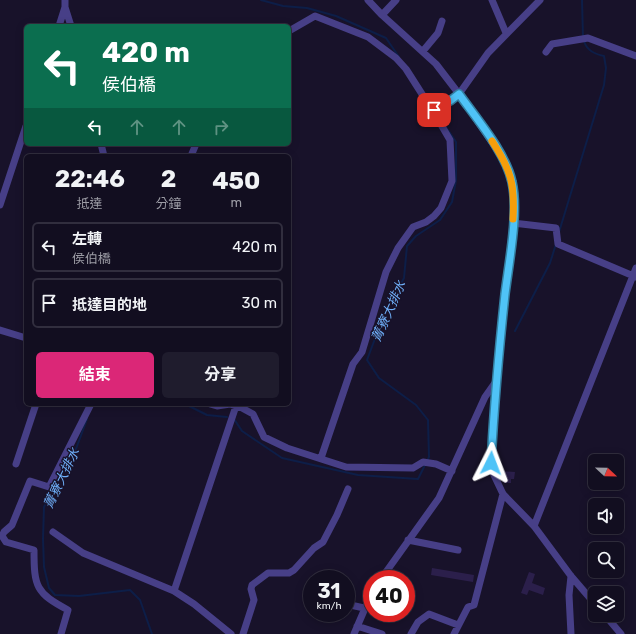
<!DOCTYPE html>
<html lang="zh-TW">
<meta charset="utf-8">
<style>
:root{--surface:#120e20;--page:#1f1c2d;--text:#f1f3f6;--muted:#9c9ca5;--line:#312e3e;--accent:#db2777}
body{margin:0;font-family:Rubik,"Noto Sans TC",sans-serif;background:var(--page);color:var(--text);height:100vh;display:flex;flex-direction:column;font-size:15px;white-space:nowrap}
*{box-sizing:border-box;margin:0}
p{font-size:13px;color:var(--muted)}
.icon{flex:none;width:22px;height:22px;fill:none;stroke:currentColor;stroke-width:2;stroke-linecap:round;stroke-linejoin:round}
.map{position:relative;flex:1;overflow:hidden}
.details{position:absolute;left:24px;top:154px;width:267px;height:252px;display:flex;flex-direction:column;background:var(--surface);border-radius:6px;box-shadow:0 2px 10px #0003,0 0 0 1px var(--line)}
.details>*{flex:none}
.hud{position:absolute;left:24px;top:24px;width:267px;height:122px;border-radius:6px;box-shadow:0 2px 10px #0003,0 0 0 1px var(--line);background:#0b6e4f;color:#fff;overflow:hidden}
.needle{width:26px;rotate:112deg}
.fabs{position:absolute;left:588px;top:454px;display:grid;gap:8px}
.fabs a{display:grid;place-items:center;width:36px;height:36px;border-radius:6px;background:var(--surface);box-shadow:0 2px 10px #0003,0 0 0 1px var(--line);font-size:20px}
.speed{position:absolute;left:303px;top:570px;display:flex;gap:8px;font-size:20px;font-weight:700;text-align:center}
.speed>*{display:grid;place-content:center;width:52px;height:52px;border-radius:50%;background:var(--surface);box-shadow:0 2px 10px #0003,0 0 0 1px var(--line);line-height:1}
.speed small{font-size:10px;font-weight:400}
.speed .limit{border:6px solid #d22;background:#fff;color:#111}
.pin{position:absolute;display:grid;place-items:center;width:34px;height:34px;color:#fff;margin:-17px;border-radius:8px;box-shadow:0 2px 6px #0006}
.me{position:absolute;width:44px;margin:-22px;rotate:3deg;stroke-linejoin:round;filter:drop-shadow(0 0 3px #0008)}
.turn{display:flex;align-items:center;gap:14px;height:84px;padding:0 12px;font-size:18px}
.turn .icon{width:52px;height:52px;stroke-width:2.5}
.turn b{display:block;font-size:28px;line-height:34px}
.lanes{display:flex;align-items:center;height:38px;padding:0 12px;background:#0003;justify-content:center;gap:20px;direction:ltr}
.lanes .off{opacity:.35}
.eta{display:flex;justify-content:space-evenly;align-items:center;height:68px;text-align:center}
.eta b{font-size:24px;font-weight:700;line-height:28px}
.primary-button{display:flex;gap:8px;margin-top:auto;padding:8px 12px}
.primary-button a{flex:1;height:46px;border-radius:6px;background:var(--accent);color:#fff;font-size:16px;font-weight:700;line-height:46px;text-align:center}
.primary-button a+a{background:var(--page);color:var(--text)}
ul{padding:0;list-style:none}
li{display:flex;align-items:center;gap:12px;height:50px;margin:0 8px 6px;padding:0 4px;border:2px solid var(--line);border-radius:6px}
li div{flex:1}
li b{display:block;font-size:15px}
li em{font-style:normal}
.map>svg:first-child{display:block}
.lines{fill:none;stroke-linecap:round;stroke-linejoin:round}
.stream{stroke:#0d1e48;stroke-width:2}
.building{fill:#2b1f4b}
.minor{stroke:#473f87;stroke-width:7}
.route-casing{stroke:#337fa1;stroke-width:10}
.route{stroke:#4fc3f7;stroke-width:7}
.slow{stroke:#f59e0b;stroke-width:7}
.labels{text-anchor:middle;stroke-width:3;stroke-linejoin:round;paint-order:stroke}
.water-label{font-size:13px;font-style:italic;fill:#6faff9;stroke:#18122a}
</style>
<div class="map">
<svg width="636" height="634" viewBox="0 0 636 634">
<rect width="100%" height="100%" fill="#18122a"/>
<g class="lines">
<path class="stream" d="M261,0L283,6L307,8L336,16L386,38L399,57
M582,0L583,37
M559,232L604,85L606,68L604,56C595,54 587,51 584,41
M515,331L550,263L556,244
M185,404L207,415L227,417
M87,419L76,449L44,507L43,539L44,567L49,588L55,595L79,596L130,590L140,600L152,634
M234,419L242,431L282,458L358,475L418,479L429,457L428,420L416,405L379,378L367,360L382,320L404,278L407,246L416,236L440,220L452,202L456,180V142L446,127"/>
</g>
<path class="building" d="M500,471L515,472L514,479H511V483H504L500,476Z
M432,568L474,575L473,582L431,575Z
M529,572L535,574L532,583L545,588L543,595L529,590L527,595L521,593Z"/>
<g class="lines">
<path class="minor" d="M368,0L382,15L436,64L459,94L502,157L508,168L512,182L514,197L513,223L497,380L491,463L493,473L503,494L534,526L571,576L595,604
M492,0L506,33
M65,7L71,26
M382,15L396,0
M59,26L65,7V0
M289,31L315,16L368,37L396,58L406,69L436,116L450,140L452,181L441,208L434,216L426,222L413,227L398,248L386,272L362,352L353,364L321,458
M423,51L438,33L442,21
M546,52L552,44L588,38L636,56
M433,111L450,101L459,94L488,53L540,0
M101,144L104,156
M191,156L196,144
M0,205L26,126
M513,223L556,228L558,244L636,277
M0,330L26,338
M210,404L217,406L230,404L242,408L253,414L264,437L287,448L346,467L413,468L423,462L436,464L452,471
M16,464L36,404
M534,526L636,268
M53,532L83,553L174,591L194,604L231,634
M408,540L458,550
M571,576L569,595L571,634
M381,579L439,498L485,397L497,380
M174,591L236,406
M346,604L364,608
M605,615L621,634
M357,626L382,634
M61,634L68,610C36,593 34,587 34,550L6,542L2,536L4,532L12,525L30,481L49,487L91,404
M243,634L254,600L251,589L252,585L268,573H289L294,570L314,548L323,542L337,515L348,489
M354,634L372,592
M411,634L418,622L429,614L458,625
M454,634L468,607L474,605L503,494"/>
</g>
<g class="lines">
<g class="route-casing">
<path id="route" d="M434,110L450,101L459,94C476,118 506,153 512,182C519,212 509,262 505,294C499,350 494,407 491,463"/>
</g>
<use href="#route" class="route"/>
<path class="slow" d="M492,141C511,170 515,184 513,219"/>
</g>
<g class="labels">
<g class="water-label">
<text transform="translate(388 311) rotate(-66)" y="5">菁寮大排水</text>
<text transform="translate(61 478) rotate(-64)" y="5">菁寮大排水</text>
</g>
</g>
</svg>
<div class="fabs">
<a><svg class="needle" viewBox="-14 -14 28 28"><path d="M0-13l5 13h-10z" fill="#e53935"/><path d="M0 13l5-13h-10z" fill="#9c9ca5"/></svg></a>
<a><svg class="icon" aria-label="sound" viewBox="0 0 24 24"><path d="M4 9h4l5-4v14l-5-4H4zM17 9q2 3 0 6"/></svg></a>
<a><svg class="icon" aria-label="search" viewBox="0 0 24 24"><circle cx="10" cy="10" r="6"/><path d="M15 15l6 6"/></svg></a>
<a><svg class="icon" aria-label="layers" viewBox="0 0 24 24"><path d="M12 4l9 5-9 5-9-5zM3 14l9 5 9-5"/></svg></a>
</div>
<div class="speed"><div>31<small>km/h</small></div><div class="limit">40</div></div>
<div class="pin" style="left:434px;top:110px;background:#d93025"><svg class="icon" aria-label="arrive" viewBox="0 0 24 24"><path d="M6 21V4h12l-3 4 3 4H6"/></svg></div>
<svg class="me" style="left:491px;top:463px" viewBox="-20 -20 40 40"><path d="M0-17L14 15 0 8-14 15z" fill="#4fc3f7" stroke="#fff" stroke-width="4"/></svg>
<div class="hud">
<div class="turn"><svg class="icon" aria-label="left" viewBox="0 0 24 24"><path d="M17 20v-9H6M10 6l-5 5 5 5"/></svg><div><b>420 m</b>侯伯橋</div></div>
<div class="lanes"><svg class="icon" aria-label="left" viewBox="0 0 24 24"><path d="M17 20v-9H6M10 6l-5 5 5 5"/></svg><svg class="icon off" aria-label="ahead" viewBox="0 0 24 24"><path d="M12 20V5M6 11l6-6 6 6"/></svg><svg class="icon off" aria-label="ahead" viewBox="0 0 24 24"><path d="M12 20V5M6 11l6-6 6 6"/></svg><svg class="icon off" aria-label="right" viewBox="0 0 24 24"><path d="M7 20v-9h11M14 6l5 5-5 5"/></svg></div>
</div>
<section class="details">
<div class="eta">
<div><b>22:46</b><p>抵達</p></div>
<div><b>2</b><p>分鐘</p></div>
<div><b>450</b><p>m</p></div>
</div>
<ul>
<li><svg class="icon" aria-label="left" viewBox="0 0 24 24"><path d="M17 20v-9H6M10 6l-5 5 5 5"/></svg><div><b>左轉</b><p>侯伯橋</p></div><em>420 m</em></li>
<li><svg class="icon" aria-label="arrive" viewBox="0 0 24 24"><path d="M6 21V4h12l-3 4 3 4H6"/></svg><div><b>抵達目的地</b></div><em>30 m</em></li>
</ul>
<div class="primary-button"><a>結束</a><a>分享</a></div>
</section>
</div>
